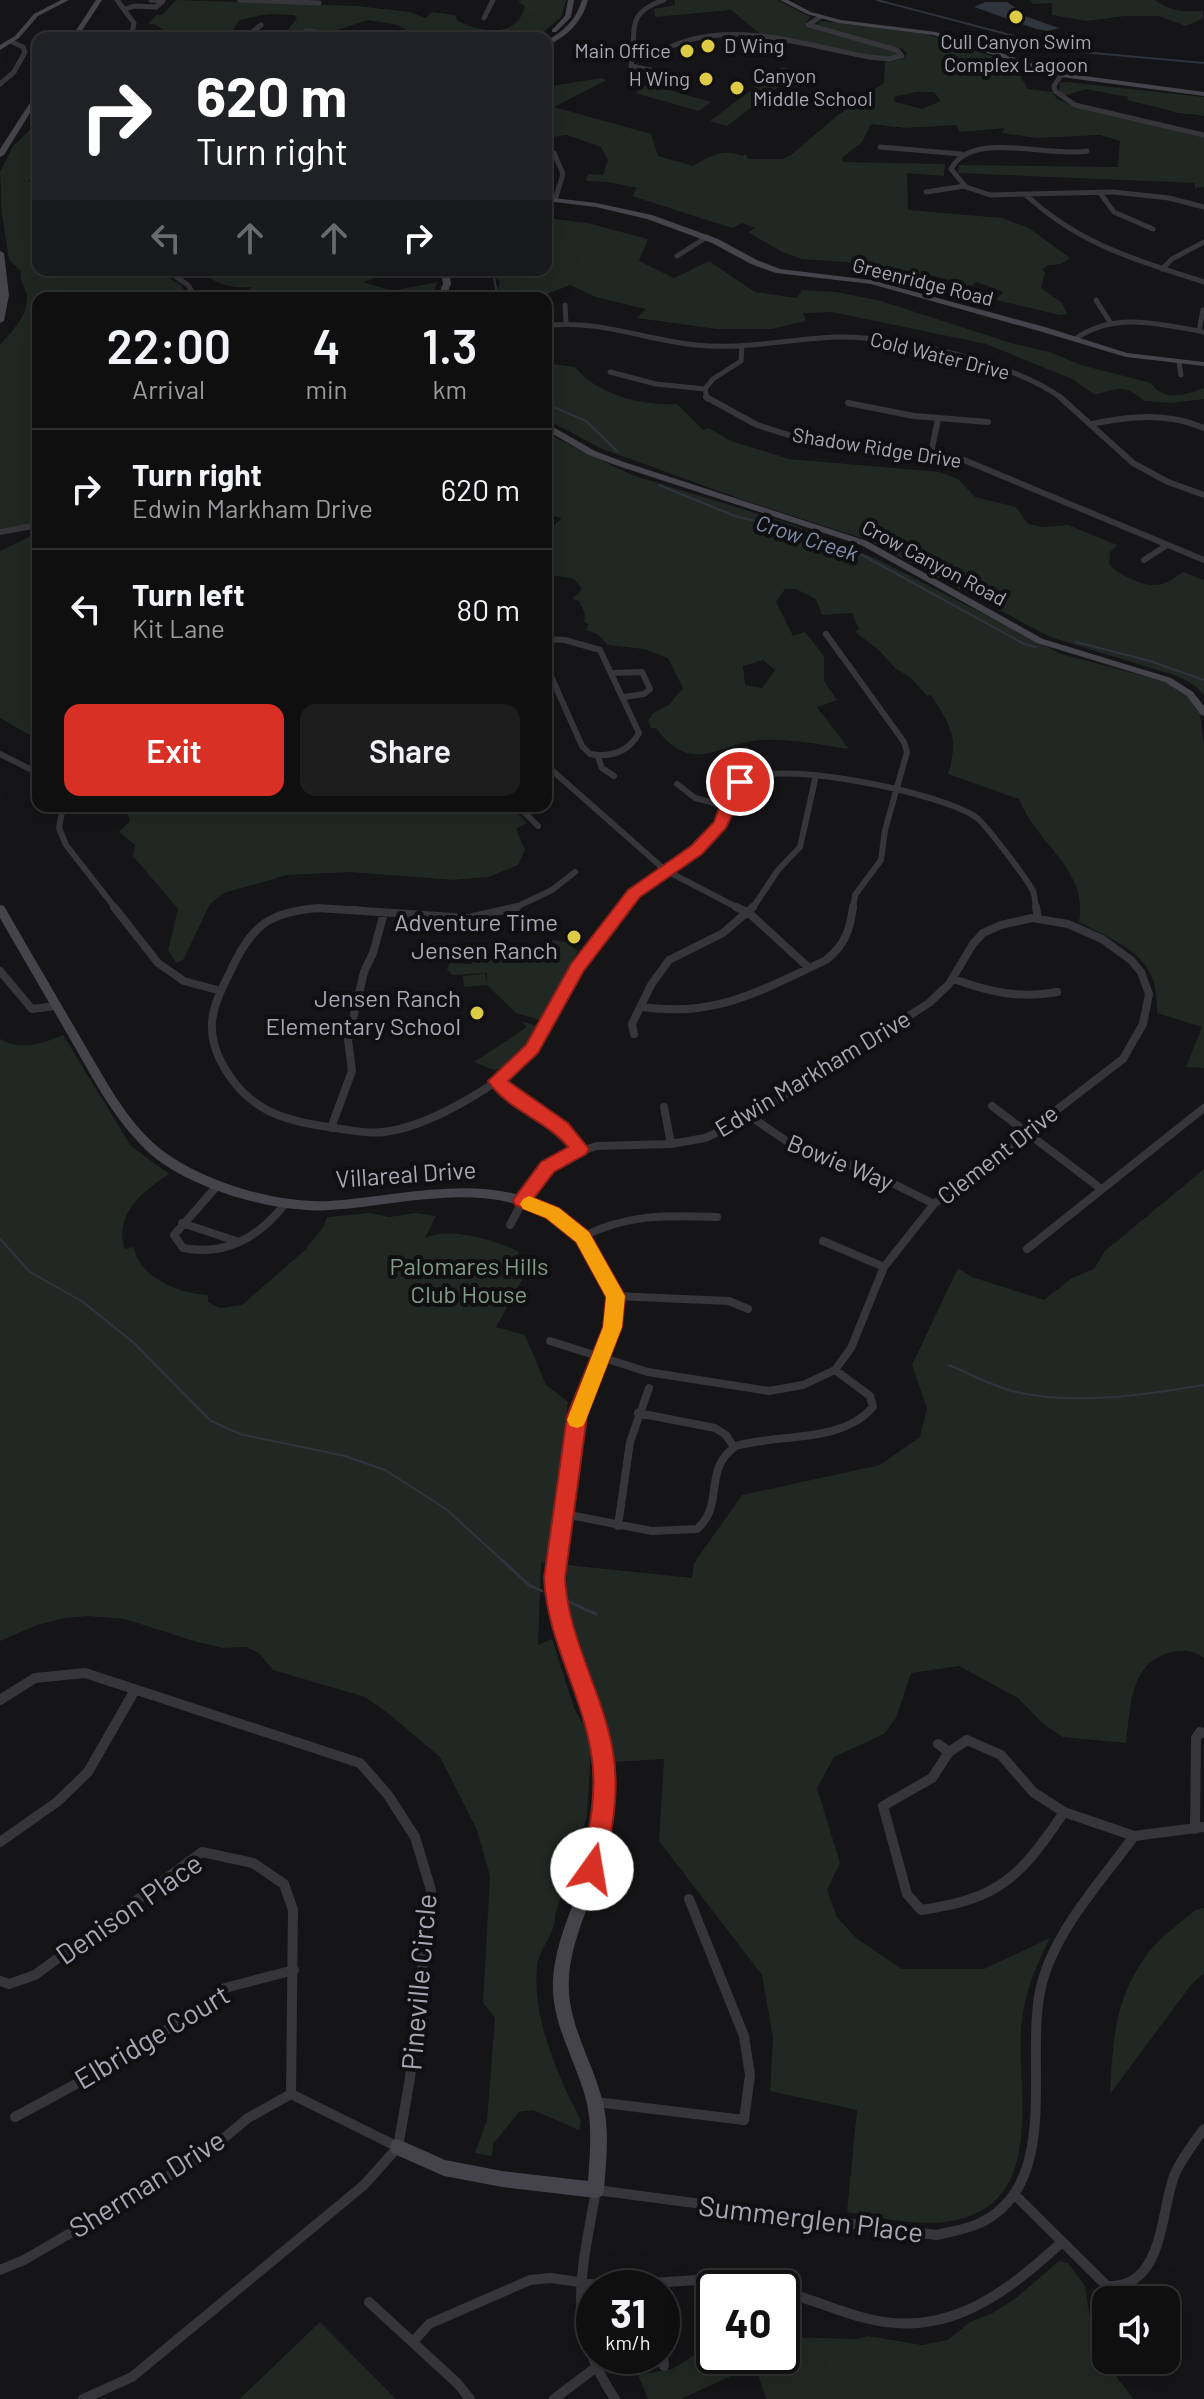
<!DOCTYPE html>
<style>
:root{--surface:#100f10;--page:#1e1d1e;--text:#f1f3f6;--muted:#9c9c9f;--line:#302f30;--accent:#d93025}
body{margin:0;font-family:Barlow,sans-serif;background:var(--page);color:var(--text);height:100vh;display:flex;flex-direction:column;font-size:30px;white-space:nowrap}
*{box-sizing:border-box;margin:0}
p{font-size:26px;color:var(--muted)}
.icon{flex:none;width:44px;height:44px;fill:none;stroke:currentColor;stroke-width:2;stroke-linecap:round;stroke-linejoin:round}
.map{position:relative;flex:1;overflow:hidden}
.sheet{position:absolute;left:32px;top:292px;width:520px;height:520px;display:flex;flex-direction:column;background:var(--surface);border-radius:16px;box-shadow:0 8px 32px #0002,0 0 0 2px var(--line)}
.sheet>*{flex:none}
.banner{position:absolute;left:32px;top:32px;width:520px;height:244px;border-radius:16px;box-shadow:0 8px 32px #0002,0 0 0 2px var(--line);background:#202124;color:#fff;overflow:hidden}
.tools{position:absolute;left:1092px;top:2286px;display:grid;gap:16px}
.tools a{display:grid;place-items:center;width:88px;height:88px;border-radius:16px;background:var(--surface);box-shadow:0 8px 32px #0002,0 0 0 2px var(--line);font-size:40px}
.speed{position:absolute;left:576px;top:2270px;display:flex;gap:16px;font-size:40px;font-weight:700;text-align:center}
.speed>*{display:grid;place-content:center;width:104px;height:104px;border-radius:50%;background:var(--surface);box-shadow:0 8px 32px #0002,0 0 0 2px var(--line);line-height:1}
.speed small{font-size:20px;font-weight:400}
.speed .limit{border:4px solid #111;border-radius:12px;background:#fff;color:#111}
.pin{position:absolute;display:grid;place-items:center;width:68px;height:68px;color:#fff;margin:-34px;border:4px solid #fff;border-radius:50%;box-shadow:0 2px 8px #0007}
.me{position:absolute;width:88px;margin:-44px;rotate:13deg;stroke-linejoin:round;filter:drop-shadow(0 0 6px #0008)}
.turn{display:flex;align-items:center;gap:28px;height:168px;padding:0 32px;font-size:36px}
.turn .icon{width:104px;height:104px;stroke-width:2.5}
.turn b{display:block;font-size:56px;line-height:68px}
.lanes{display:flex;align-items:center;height:76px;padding:0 32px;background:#0003;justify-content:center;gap:40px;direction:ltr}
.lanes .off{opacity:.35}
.eta{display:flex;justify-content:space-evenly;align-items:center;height:136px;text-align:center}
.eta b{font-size:48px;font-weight:600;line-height:56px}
.cta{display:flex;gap:16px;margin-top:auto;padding:16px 32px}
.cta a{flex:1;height:92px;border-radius:16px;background:var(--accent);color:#fff;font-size:32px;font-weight:600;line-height:92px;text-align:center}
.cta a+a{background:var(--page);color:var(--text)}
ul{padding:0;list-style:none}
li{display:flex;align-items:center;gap:24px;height:120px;padding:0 32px;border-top:2px solid var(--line)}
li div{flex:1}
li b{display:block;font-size:30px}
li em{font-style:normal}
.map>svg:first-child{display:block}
.green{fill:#212823;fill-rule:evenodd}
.water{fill:#2f343d}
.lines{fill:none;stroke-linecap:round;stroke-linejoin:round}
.stream-far1{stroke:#2f343d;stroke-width:2}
.stream{stroke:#2f343d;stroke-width:3}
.street-far3{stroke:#36363a;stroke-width:5}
.street-far2{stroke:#36363a;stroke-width:6}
.street-far1{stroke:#36363a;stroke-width:8}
.street{stroke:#36363a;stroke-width:10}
.secondary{fill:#44444a;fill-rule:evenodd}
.route{fill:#d93025;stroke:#8d1f18;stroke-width:2}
.slow{fill:#f59e0b}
.poi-dot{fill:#ddcb45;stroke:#100f11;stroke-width:3}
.labels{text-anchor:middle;stroke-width:8;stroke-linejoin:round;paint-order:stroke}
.far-poi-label{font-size:20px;fill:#a8a9b4;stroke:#100f11;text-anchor:start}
.far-street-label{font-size:20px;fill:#a8a9b4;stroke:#100f11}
.far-water-label{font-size:22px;font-style:italic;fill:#828fac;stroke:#100f11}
.poi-label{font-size:24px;fill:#a8a9b4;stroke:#100f11;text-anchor:end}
.street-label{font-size:24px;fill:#a8a9b4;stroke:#100f11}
.park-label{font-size:24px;fill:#819d89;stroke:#100f11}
.near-street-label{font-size:28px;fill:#a8a9b4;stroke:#100f11}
</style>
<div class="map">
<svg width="1204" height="2399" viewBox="0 0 1204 2399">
<rect width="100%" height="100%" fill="#151416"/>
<path class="green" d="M176,0L357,6L410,12L425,18L432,12L455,15L458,21C481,32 516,40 525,6L518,2L521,0H566L561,17L537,38H423L397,25L368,20L337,30L343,38H316L314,35L271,38L288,29L297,19L294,15L269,14L240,20L227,38H176L156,25L148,24L156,15H162Z
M675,0H777L810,17L805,25L807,28L895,51L900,55L890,58L823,48L760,34L731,10L655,17L654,9L675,5Z
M1030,0H1155C1171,12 1184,12 1203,11V18L1186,26L1159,16H1125L1087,21L1052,15V3L1033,4Z
M821,21L926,34L1018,65L1017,71L1028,89L1052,92L1057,99L1075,107L1204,137V187L1195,188V183L958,173L959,165L1118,167L1120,141L1100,135L1037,138L1002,133L1004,128L960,132L956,125L905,128L871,124L862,142L842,158L843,162L945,164L944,176L907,173L908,210L1002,218L1029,228L1070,258L1061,264L1048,265L1042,270L1045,272L1041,288L1062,303L1067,314L1060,315L996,300L1003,292L976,282L972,286L926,274L921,279L857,263L802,259L780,251L748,232L755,228L742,223L732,228L632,196L637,188L609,182L586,181L588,174L603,175L608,160L601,147L567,135L546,138V87L601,78L607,80L554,107L651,134L658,156L693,166C709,156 724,148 742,156L746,154L748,159H782L791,155L838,115L884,83L885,62L904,59L907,54L903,49L816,25ZM916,92H934L941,101L922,109L895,102L894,97Z
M782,67L798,72L727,126L710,121Z
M1066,82L1204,97V116C1193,113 1180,115 1171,111C1156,106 1142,104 1127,100L1128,97L1086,89L1063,96L1059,90L1060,83Z
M648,84L711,102L699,111L635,93Z
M33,127L38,128V157L33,158L34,173L28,182L38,183V270H156L181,285L188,298H38V523L0,529V345C11,331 28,317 27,297C26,287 19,282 21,271L9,260L2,214L0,172L13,146Z
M546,218L587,223L648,239L639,261L674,278L709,261L755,292L797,298L802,290L836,292L881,301L1014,344L1050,352L1081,365L1151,383C1163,402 1186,395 1204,388V399L1171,403L1144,401C1126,384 1117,388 1095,395L1072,379L986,344L832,312L803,313L806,321L771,329H717L637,318L646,309L596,297L570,285L537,298H494L500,283L491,270H546Z
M200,270H381L389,272L364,282L392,291L438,282L431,298H244L251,287C229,288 216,285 200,270Z
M546,363L575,367C597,395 643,406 677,404L703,430L708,428L731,441L789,459L939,472L958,479L975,497L1016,507L1028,524L1043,527L1068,525L1117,545L1110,552L1109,564C1117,574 1144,587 1158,585C1167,584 1176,577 1183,572L1204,580V695L1194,685L1177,676L1050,637L868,540L749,502L600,448L546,419Z
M546,433L632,475L791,524L879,560L1061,654L1167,682L1191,697L1199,707L1204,745V1068L1186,1067L1202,1027L1157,1013C1160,956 1123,945 1079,922C1089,869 1036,844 1019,799L948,774C959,737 951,726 931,695L927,696L911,678L895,668L878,649L855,632L859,629L852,613L822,615L816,599L796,589H785L776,602L793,636L805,632L824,656V681L837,700L817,707L849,749C822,745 790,738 762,740C720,742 693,778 656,728H651L648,721L653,713L669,705L683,688L668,658L644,649L608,645L597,634L586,630L589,624L584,622L585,614L579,601L572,599L582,589L574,579L546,574V533L562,518L546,514ZM763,660L775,670L762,688L745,685L743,666Z
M38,528V740L0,718V551L27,538Z
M113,806H510L527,823L516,829L525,850L518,865L489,877L453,880L350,872L287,875L224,893L210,904L183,960L176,963L168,950L178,909L133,856L135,845L119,832L130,821L128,814Z
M553,940L565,942L578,951L540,1020L516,1013L487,985L464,987L463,976L485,974L487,982V973L452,975L447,969L450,963L472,964L473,961L516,957Z
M521,1021L537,1026C528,1042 513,1066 494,1070L474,1062L527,1027Z
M63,1035L131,1146L169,1174C143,1191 113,1215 125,1249L134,1247C139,1278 181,1294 208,1295V1302L220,1308L242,1305L305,1250L324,1226L327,1217L370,1213L389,1217L416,1213L436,1216L425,1238C448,1226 497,1240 519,1252L516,1259L525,1267L523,1278L496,1327L525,1335L546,1385L568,1402L546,1562L541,1563L538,1645L552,1639L574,1708L589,1734L591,1749L587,1817L555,1915C556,1934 539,1948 537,1967C532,2018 558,2076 581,2121L579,2130L533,2110L519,2112L493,2144L492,2156L475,2153L487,2120L495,2018L483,2003L490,1876L477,1830L440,1757L389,1714L365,1697L273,1670L259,1653L246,1647L223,1648L197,1642L125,1619L87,1616L65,1618L37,1625L0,1641V1039C21,1051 42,1044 63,1035Z
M1204,1169V1658C1194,1650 1181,1649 1168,1653C1129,1665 1131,1708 1126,1743L1063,1737L1042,1723L1018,1698L959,1666L911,1673L896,1718L884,1734L834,1757L817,1788L840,1863L827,1890L837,1917L856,1938L902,1969H984L1050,1938C1035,1968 1023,1996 1021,2031C1018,2098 1045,2205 951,2221C917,2227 880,2217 847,2212L857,2110L770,2091L773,2038L762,1975L659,1841L664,1759L614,1762C611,1746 608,1730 604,1714C590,1663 562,1619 567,1565L692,1578L694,1563L742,1495L880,1465L920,1437L927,1408L912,1365L958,1268L972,1277L1044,1300L1072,1278L1094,1269L1105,1251Z
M1204,1908V1973L1191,1985L1110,2094C1113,2037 1115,1993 1153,1947C1164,1934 1182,1922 1195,1910Z
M1059,2261L1068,2263L1085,2286L1095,2350L1134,2399H766L755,2365L681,2399H648L638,2375L672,2369L714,2343V2356H782V2337L858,2339L867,2336L922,2345L948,2340L970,2322L991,2314L1016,2298Z
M320,2322L396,2399H239L250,2389Z"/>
<path class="water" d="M985,2H1007L1019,10V14L1059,28L1048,31L1036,29L974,7Z"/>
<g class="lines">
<path class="stream-far1" d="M877,0L1071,51L1204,63
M288,38L306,29L319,31
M487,270L494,277L497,294L492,298
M546,404L586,421L618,452
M659,485L735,516L789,529L855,551L1024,644L1036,647
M1076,642L1150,661L1204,680
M0,1239L30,1272L83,1302L134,1343L211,1421L240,1434L345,1456L385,1470L446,1509L504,1562
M949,1365C970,1374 990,1385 1012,1391C1073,1406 1144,1395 1204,1385"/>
<path class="stream" d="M502,1560L529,1585L542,1591
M567,1601L596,1614"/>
<path class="street-far3" d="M117,0L134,23L131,38
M239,0L319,3
M125,9L134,6L156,7L163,1L151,0
M484,18L493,0
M245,38L261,25
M352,38L375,35L393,38
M664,50C727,17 802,45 869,57L888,59L902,56L897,50L808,25L820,17
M651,70L631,66C638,30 623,14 664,0
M1061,75L1054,86L1055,91L1075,105L1204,135
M0,84L14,72L25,52L23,47L12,42
M880,147L961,154
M1087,151C1045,158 972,129 951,169L966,187L990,195L1113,192L1169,198L1204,207
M554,153L563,174L555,200
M926,192L965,186
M1100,193L1114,212L1153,229
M1026,195C1080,245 1136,260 1204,282
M677,256L707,237
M1162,269L1172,259L1204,242
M166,270L188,285L196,298
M1096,300L1110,322
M565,305L566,323
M546,326C599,319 645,340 696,345C743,350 789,339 836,337C896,335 1015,363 1063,399
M1199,331L1203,310
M1075,339C1114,311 1160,324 1204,332
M1179,362L1181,375
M610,372L656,384L705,389
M705,389L707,399
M705,389L713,379L741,361L742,346"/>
<path class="street-far2" d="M706,397L757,425L795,437L964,460L1204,560
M1060,397L1133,463L1168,482L1204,495
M848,403L914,416L988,422
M1091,424C1131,416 1166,412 1204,428
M931,453L938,419
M0,532L38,525
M1144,560L1167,545
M546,629L548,616
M826,634L904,742L907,752L885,830L881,860L855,895L853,909
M546,665L582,746L590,754C610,758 629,752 639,733L600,650L565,640L548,639
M613,673L642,672L650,689L644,694L624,697
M0,754L38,773
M598,757L602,768L614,776
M546,765L665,870L740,909
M677,784L695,798L729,807
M63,806L59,828L66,845L116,909
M518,806L538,826
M308,909H357
M512,909L552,890L575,872
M620,909L645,884L713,832L740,782C771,757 945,793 977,818C985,824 1028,880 1033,891C1035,896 1035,903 1036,909
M752,909L778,870L800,847L816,775"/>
<path class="street-far1" d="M114,907L158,963L184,981L221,991
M517,907L469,918L318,908C269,912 252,925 231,970C223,986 214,1003 212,1021C211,1037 216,1054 224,1067C248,1110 284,1121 329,1127C349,1130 370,1135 390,1131C428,1125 484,1093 513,1068C538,1046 550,1015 566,986C581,959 600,931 621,907
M736,907L749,913L809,968
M1036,907L1038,918
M0,971L32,1009L56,1006
M954,979C989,992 1020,999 1057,992
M642,1007C716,1018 762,990 826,960C845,945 850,930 853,907
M634,1034L632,1024L651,985L669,960L723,933L753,907
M497,1081L560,1129L580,1149
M992,1106L1100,1188
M664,1107L671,1144
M751,1117L788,1142L876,1175L934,1204
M331,1128L352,1071L348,1040L364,972L373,953L384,913
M217,1186L174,1235L183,1248C225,1256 259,1237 285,1204
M182,1223L239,1242
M510,1225L533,1182L563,1157L597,1146L671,1144L705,1138L751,1117L929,1003L949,984L973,944L983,933L1001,925L1032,918L1068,924L1102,939L1131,960L1141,972L1149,994L1143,1024L1123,1059L934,1204L884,1267L851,1348L835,1370L803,1385L769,1391L648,1372L550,1341
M582,1237C626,1214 668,1215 717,1217
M823,1241L884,1267
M1027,1249L1204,1108
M615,1296L729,1301L748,1309
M638,1413L715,1428L726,1435L734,1447
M564,1514L652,1531L697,1529C725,1506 702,1469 736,1446C780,1433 841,1444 873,1407L870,1396L835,1370
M618,1526L630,1442L649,1388"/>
<path class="street" d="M0,1700L35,1678L85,1673L360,1763L388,1795L415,1837L431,1890L410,2078L398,2147L364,2185L132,2377L83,2399
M938,1744L949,1752L967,1740L1001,1755L1033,1792L1064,1812L1134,1836L1204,1827
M949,1752L932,1778L883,1806L907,1894L921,1910C1000,1899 1021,1876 1064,1812
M1195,1829L1196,1738L1200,1732L1204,1733
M0,1842L57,1802L88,1772L135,1690
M0,1981L9,1984L35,1975L202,1852L253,1863L284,1884L293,1910L291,2094
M291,2094L398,2147
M596,2102L744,2120L750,2075L744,2036L689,1899
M15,2117L137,2051L225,1988L294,1970
M1014,2194L1107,2286C1163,2289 1160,2215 1174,2176C1181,2159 1193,2144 1204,2129
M0,2270L24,2260L200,2158L248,2118L291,2094
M782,2292C810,2298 837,2311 865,2318C946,2340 1005,2294 1062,2242
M369,2302L458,2384L470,2399
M413,2342L429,2324L530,2280L551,2278L605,2286L697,2280L759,2288
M662,2347L664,2366
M554,2399L595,2368
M615,2399C564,2323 582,2273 596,2190L937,2235C953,2231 970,2229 984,2221C1062,2179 1024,2058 1041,1987C1054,1931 1101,1882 1134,1836"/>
<path class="secondary" d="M61,0H69L38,16L19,38L0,50V45L15,36L34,14Z
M96,0H102L77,38H71Z
M568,0H574L571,17L556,32H552V30L565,16Z
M582,0H588C582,22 567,37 546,46V41C564,31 576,20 582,0Z
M780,0H788L811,12L841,20L936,32L1062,73L1204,92V96L1061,77L933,35L838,23L807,14Z
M38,93V100L4,155L0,157V149L35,95Z
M546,197L596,203L652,215L718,239L757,260L780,269L871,280L1045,327L1127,353L1204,362V366L1126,357L1039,331L871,284L776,273L751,264L712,243L647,219L596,207L546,201Z
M0,251L4,253L9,295L4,321L0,323Z
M441,270H449L451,284L445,298H437L443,284Z
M546,423L595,451L624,462L867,541L1043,639L1171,678L1193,692L1204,706V716L1201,715L1187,696L1165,682L1037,643L861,545L618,466L589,455L546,430Z
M0,905L4,906C30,951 57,997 83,1042C105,1079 125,1119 158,1147C199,1181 277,1204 329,1201C410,1196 504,1165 573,1223C609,1254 630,1300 613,1347C604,1371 590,1393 584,1419C574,1456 571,1493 567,1531C565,1545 562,1560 561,1574C560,1602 571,1632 581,1658C593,1691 606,1723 610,1758C615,1799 611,1839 598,1878C587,1911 571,1943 569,1978C566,2023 593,2061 603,2103C610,2132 606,2161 604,2190L602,2196L596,2198L502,2187L444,2176L392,2153L390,2147L392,2141L398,2139L445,2160L502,2171L588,2181C590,2152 593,2123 585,2096C574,2057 551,2022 553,1981C555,1940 575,1904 587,1866C597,1833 599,1798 596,1764C594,1738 587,1713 578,1689C565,1653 545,1612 548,1573C552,1524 558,1469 570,1421C577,1395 590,1374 599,1349C617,1304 603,1266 569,1234C504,1173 408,1205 330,1210C276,1214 185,1188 146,1150C114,1119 95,1082 73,1044C49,1002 24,960 0,918Z"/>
</g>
<path class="route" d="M740,777L747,782L726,828L702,854L640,897L583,972L538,1053L508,1081L568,1123L589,1149L586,1154L554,1172L534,1198L559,1208L589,1232L625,1296L622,1327L587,1416L565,1578C568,1639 603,1692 613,1752C620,1792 612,1830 604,1869L600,1877L592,1880L584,1877L581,1869C589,1830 598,1792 591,1752C581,1692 547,1639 544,1578L567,1416L603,1327L606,1297L576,1242L546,1218L515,1205L513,1200L541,1162L568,1147C546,1120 507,1110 488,1081L526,1045L571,964L628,890L691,846L714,822L726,788L734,778Z"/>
<path class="slow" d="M529,1196L559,1208L589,1232L625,1296L622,1327L586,1420L583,1426L577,1428L570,1426L567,1420L603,1327L606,1297L576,1242L546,1218L523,1209L520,1204L523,1199Z"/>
<g class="poi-dot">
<circle cx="1016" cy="17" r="8"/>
<circle cx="708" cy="46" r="8"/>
<circle cx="687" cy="51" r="8"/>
<circle cx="706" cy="79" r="8"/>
<circle cx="737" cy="88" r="8"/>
<circle cx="574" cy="937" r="8"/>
<circle cx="477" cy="1013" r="8"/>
</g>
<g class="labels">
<g class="far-poi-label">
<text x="1016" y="49" text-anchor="middle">Cull Canyon Swim<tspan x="1016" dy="23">Complex Lagoon</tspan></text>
<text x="724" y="53">D Wing</text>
<text x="671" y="58" text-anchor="end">Main Office</text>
<text x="753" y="83">Canyon<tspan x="753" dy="23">Middle School</tspan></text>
<text x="690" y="86" text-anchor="end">H Wing</text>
</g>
<g class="far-street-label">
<text transform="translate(923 282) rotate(14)" y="7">Greenridge Road</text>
<text transform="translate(940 356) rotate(14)" y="7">Cold Water Drive</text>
<text transform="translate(877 448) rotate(9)" y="7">Shadow Ridge Drive</text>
<text transform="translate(934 563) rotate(28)" y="7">Crow Canyon Road</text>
</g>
<g class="far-water-label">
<text transform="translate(807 538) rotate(18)" y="8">Crow Creek</text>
</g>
<g class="poi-label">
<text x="558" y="931">Adventure Time<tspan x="558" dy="28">Jensen Ranch</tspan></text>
<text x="461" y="1007">Jensen Ranch<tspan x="461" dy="28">Elementary School</tspan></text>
</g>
<g class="street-label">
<text transform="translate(813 1074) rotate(-31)" y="8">Edwin Markham Drive</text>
<text transform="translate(998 1155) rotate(-38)" y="8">Clement Drive</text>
<text transform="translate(840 1163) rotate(22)" y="8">Bowie Way</text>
<text transform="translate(406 1175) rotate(-4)" y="8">Villareal Drive</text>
</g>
<g class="park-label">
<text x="469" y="1275">Palomares Hills<tspan x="469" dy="28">Club House</tspan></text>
</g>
<g class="near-street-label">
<text transform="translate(129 1909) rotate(-35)" y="10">Denison Place</text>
<text transform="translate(419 1982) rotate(-85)" y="10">Pineville Circle</text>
<text transform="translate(152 2037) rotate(-31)" y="10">Elbridge Court</text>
<text transform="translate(147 2184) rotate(-32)" y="10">Sherman Drive</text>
<text transform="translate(811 2219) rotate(7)" y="10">Summerglen Place</text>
</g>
</g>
</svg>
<div class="tools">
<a><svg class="icon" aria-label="sound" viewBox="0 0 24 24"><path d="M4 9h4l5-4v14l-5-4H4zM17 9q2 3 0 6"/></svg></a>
</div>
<div class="speed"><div>31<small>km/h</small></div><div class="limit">40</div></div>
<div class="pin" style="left:740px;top:782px;background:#d93025"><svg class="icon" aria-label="arrive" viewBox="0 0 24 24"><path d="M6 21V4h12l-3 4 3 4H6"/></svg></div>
<svg class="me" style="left:592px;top:1869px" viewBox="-20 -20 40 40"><circle r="19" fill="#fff"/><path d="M0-13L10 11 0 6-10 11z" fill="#d93025"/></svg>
<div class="banner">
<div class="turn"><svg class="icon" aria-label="right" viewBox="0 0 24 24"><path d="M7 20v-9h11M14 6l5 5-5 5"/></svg><div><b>620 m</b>Turn right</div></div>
<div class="lanes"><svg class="icon off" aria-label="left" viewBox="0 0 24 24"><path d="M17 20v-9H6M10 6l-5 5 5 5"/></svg><svg class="icon off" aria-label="ahead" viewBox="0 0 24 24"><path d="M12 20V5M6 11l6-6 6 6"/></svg><svg class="icon off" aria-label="ahead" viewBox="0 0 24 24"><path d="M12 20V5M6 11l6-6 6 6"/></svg><svg class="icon" aria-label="right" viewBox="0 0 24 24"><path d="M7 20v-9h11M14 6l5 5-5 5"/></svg></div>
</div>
<section class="sheet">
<div class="eta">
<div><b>22:00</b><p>Arrival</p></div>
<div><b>4</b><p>min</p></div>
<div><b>1.3</b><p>km</p></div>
</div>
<ul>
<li><svg class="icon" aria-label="right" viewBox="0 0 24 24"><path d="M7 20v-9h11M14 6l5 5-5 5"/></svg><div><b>Turn right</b><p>Edwin Markham Drive</p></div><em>620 m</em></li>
<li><svg class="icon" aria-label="left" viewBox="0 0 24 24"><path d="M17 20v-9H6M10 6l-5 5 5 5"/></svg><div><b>Turn left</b><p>Kit Lane</p></div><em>80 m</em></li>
</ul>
<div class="cta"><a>Exit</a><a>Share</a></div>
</section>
</div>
